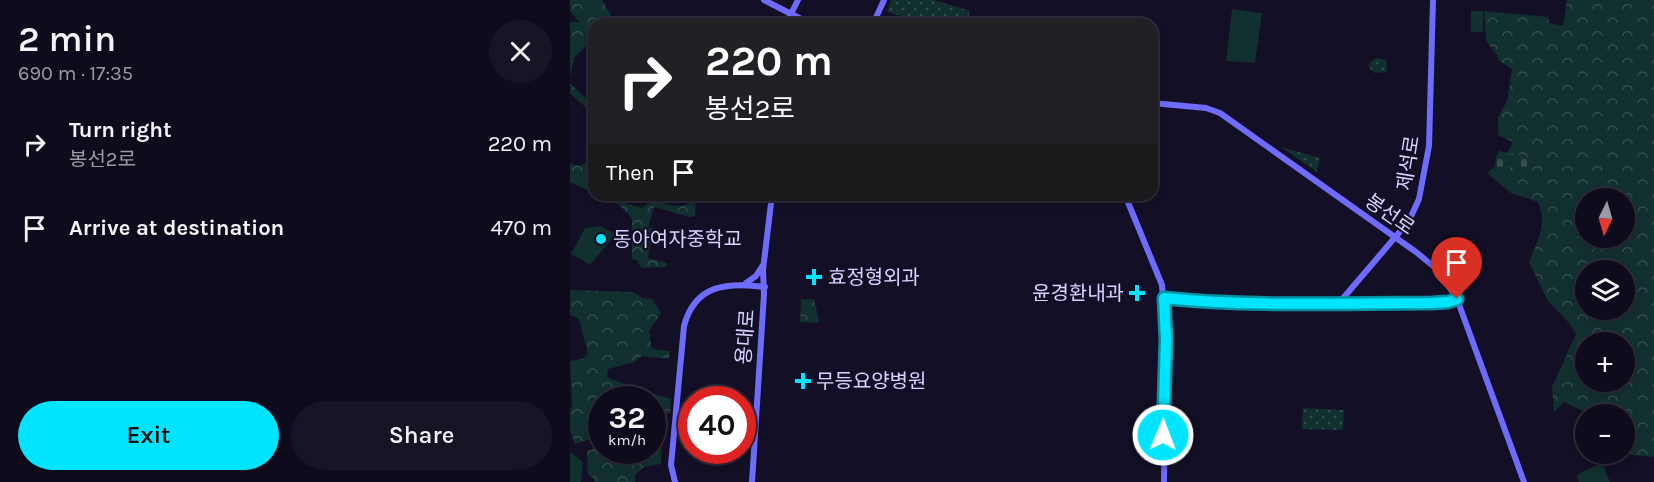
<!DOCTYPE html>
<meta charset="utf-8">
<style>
:root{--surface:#0e0b1c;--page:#171425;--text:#f1f3f6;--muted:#9b9ba3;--line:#2e2b3b;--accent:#00e5ff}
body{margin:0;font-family:Karla,"Noto Sans KR",sans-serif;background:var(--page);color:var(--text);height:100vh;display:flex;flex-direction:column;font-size:22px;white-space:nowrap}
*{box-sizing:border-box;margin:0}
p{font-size:20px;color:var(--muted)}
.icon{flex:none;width:33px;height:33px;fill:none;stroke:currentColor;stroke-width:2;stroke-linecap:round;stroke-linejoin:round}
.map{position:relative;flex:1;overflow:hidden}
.panel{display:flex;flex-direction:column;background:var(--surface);width:570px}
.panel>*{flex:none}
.top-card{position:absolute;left:18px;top:18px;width:570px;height:183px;border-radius:18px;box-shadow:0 3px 9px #0003,0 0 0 2px var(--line);background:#202124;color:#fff;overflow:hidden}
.needle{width:39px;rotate:185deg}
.buttons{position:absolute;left:1005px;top:188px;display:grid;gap:12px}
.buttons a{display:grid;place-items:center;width:60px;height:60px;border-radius:50%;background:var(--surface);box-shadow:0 3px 9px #0003,0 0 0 2px var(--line);font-size:30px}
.speed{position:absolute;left:18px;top:386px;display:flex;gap:12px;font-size:30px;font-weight:700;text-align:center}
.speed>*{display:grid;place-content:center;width:78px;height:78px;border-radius:50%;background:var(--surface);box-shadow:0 3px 9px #0003,0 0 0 2px var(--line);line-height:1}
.speed small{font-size:15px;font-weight:400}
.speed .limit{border:9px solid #d22;background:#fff;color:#111}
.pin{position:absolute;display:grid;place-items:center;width:51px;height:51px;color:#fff;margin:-62px -26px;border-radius:50% 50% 50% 0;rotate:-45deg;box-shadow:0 0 6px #0007}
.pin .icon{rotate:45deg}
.me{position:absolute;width:66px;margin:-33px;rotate:1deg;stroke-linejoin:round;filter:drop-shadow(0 0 4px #0008)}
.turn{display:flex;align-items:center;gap:21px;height:126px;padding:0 18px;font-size:27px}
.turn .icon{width:78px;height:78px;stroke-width:2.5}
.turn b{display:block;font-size:42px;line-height:51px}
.then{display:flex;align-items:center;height:57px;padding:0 18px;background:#0003;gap:12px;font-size:22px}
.round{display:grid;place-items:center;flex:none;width:63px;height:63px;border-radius:32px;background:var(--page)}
.summary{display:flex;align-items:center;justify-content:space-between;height:102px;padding:0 18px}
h1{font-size:36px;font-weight:600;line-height:45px}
.action{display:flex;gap:12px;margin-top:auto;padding:12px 18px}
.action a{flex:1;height:69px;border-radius:36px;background:var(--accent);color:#111;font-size:24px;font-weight:600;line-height:69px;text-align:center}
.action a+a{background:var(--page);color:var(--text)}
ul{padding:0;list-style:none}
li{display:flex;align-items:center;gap:18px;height:84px;padding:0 18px}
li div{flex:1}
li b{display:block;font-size:22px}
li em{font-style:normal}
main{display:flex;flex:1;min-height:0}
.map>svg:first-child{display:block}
.grass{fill:#12302f}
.forest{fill:url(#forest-crowns);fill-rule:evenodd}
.cemetery{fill:url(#cemetery-stones)}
.park{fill:url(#park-dots)}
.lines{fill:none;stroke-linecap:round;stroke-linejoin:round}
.secondary{stroke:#6f6bff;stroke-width:6}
.route-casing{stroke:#0095a6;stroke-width:15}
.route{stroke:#00e5ff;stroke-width:10}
.poi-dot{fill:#00e5ff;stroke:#130f26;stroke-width:2}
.labels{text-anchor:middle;stroke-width:4.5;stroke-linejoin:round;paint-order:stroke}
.street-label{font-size:20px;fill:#d9d4ff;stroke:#130f26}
.poi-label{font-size:20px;fill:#d9d4ff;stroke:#130f26;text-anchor:start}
</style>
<main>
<section class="panel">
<div class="summary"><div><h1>2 min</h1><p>690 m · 17:35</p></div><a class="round"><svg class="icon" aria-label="close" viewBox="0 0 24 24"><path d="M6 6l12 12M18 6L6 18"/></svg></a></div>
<ul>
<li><svg class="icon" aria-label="right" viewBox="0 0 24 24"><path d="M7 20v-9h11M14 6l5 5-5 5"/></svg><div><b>Turn right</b><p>봉선2로</p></div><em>220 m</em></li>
<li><svg class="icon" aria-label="arrive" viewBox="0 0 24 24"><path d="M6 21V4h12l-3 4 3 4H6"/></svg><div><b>Arrive at destination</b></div><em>470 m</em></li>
</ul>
<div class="action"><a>Exit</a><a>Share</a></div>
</section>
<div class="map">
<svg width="1084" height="482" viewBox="0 0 1084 482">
<defs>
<pattern id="forest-crowns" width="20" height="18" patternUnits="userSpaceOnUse" patternTransform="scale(1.5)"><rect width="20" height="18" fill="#12302f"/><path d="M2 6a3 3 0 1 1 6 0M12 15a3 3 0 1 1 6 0" fill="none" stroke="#344d4e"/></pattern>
<pattern id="cemetery-stones" width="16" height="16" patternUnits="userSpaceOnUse" patternTransform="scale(1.5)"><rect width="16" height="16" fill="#12302f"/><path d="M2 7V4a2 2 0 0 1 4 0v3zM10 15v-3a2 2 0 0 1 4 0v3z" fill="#344d4e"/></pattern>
<pattern id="park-dots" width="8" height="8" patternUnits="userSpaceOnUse" patternTransform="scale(1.5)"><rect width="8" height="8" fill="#12302f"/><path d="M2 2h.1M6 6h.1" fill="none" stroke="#344d4e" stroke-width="1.8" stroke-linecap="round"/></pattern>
</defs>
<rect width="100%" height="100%" fill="#130f26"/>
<path class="grass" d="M662,9L692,13L685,63L656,61Z
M901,11H913V32H901Z
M30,226L46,234L20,265L1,254L15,228Z
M0,452L13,462L11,482H0Z
M1032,463L1040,482H1009L1007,477L1008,474Z"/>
<path class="forest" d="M0,0H32L43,19L40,24H24V28H21L15,37L17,45L4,58L0,77V22H9L0,11Z
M997,0H1084V457L1043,453H1054V414H1019L994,402L984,412L982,387L1006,334L999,323L978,301L959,262C967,241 978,225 968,202L941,193L917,173L925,166L930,172H937L938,167L957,157L937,153L943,142L928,135V117L937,101L942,69L928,60L927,55L916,41L914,11L978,17L979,23L993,26ZM1016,198H1054V237H1016ZM1016,270H1054V309H1016ZM1016,342H1054V381H1016Z
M0,83L24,106L22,113L0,93Z
M20,160L18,177L19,185L24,186V193L0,182V163L10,166Z
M29,195H47L51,202L72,208L83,200C102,205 110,212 126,198L125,216L119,217L84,207L78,227L83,229L78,258L97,263L96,267L71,268L67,260L62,259V218L49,205Z
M0,290L63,292L73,298L82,299L91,313L79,331L82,349L100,351L99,359L72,356L64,362L38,369L37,377L64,388L101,399L100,413L83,418L82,399H32L31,436L5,444L0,430V409L2,407L0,361L12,359L18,353L9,319L0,315Z
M231,299H244L249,321L248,323L230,322Z
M83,440H92L91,464L74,467L65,475V482H24V478L18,475L17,451L31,446L32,450H82Z"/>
<path class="cemetery" d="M929,151L957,157L962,161L960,167L954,170L938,167L937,172H930L925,166L926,157Z"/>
<path class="park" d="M321,0H364L400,11L396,24H360L317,12Z
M806,58L816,60L817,72L805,73L799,68V63Z
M711,147L750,158L747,172Z
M733,408L774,410L773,429L771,430L732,429Z"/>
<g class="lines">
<path class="secondary" d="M194,0L241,24
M216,24L228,0
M303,24L314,0
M582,103L636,108L650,113L846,252L868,270L887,299L954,482
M555,195L592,285L596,340L594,482
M176,283L186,276L193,265
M594,298C658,304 722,302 787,302C817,303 858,308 887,299
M769,303L839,221L849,199L859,146L863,0
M105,482L101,465L114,326C125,284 158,282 195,287
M182,482L194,294L193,270L202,195"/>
</g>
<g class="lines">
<g class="route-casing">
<path id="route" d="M593,435L596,340L594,298C683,307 772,303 862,303L878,302L887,299"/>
</g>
<use href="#route" class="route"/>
</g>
<g class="poi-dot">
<circle cx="31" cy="239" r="6"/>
<path d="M241 268h6v6h6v6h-6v6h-6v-6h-6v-6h6z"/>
<path d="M564 284h6v6h6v6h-6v6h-6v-6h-6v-6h6z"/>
<path d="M230 372h6v6h6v6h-6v6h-6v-6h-6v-6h6z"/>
</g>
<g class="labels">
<g class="street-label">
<text transform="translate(838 163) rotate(-81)" y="7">제석로</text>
<text transform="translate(820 214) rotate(35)" y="7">봉선로</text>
<text transform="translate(175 337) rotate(-86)" y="7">용대로</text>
</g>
<g class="poi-label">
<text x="43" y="246">동아여자중학교</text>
<text x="258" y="284">효정형외과</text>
<text x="554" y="300" text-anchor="end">윤경환내과</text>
<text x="246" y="388">무등요양병원</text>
</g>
</g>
</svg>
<div class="buttons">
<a><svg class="needle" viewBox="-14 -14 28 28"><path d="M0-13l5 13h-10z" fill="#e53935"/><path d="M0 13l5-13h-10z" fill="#9b9ba3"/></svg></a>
<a><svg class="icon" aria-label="layers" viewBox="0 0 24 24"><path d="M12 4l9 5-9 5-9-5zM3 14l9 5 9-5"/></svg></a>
<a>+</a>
<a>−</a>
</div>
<div class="speed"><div>32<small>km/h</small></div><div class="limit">40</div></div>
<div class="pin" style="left:887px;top:299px;background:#d93025"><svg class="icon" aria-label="arrive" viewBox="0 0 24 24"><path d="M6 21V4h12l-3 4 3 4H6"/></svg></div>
<svg class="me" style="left:593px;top:435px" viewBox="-20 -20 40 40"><circle r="17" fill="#00e5ff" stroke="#fff" stroke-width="3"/><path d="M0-11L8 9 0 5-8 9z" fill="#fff"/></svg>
<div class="top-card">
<div class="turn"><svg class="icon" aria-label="right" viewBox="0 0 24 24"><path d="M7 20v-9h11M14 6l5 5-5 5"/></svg><div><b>220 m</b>봉선2로</div></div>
<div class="then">Then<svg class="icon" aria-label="arrive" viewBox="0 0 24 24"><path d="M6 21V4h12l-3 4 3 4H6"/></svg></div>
</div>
</div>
</main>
